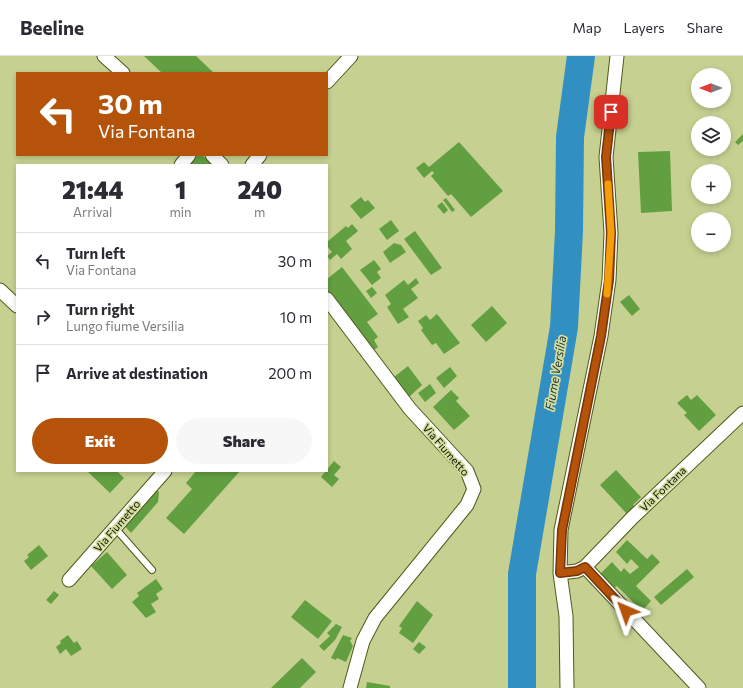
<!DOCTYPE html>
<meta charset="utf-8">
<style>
:root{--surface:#fff;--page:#f7f7f7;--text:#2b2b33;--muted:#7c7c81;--line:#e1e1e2;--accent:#b45309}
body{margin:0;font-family:Commissioner,sans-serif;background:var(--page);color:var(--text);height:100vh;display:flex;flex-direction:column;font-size:15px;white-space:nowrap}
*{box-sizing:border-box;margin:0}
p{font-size:13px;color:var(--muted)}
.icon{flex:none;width:22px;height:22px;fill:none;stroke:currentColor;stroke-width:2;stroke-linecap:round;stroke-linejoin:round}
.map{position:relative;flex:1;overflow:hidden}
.sheet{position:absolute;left:16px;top:108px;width:312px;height:308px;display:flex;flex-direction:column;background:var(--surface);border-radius:0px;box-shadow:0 2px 6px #0003}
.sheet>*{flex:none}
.banner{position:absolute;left:16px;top:16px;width:312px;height:84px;border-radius:0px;box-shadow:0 2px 6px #0003;background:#b45309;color:#fff;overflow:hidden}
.needle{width:26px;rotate:270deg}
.controls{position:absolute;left:691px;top:12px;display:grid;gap:8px}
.controls a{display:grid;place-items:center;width:40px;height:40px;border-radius:50%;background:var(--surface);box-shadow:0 2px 6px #0003;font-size:20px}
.pin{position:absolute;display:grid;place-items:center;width:34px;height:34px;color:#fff;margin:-17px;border-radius:8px;box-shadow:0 2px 6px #0006}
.me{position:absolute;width:44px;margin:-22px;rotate:317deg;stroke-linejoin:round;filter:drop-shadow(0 0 3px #0008)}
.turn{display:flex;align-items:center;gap:14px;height:84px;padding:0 16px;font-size:18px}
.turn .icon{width:52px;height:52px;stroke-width:2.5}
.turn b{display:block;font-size:28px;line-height:34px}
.eta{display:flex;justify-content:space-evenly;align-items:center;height:68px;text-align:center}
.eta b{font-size:24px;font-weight:800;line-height:28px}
.action{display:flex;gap:8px;margin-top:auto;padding:8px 16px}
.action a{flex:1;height:46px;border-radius:24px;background:var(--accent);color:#fff;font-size:16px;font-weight:800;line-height:46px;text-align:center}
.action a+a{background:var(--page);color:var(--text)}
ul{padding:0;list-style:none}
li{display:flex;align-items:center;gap:12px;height:56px;padding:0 16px;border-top:1px solid var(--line)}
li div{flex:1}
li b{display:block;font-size:15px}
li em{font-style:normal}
header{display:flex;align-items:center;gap:24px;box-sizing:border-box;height:56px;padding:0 20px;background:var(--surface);border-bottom:1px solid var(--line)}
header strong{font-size:19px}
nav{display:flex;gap:22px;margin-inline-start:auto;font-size:14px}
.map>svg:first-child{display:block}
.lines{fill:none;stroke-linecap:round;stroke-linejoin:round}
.river{stroke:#3190c1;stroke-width:28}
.building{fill:#629f41}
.lane-casing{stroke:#50581a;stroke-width:8}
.street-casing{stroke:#50581a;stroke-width:15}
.lane{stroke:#fff;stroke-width:6}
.street{stroke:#fff;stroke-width:13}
.route-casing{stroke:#753606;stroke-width:10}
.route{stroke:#b45309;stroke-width:7}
.slow{stroke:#f59e0b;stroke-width:7}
.labels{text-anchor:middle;stroke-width:3.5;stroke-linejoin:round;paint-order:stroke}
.street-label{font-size:11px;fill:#0e1100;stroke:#d3de9e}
.water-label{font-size:12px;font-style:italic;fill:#1b303c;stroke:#d3de9e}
</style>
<header>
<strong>Beeline</strong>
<nav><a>Map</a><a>Layers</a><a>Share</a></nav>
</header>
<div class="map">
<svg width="743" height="632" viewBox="0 0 743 632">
<rect width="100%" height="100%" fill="#c6d191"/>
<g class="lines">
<path class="river" d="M522,632V518L564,271L569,175L570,81L581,0"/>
</g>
<path class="building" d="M144,0H196L214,17H162Z
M743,78V85L738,89L735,86Z
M459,86L503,135L471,161L451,138L448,140L431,120L434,117L432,115L424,122L416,112L424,106L429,111Z
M670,95L672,155L641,157L638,96Z
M195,99H202L212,109H188Z
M361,141L365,146L368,144L375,152L361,163L350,150Z
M446,142L455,154L452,156L443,144Z
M442,146L448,154L444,158L437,150Z
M391,164L399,175L387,184L379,173Z
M352,168L358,175L346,185L352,193L341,203L337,198L330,204L327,200L332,196L327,190V186L346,170L348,172Z
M415,175L442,212L431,219L404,183Z
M394,187L401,189L406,196L390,207L383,196Z
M374,204L381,213L377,216L381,222L372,229L360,214Z
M342,211L378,258L367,266L378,281L374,284L378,291L370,297L327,235V223Z
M416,222L419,227L411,233L418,242L403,253L409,261L398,268L387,251L391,248L385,239L404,224L408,229Z
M372,231L377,237L371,242L366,235Z
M629,239L640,253L632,260L620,246Z
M492,250L507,267L486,286L471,269Z
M437,258L460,287L444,298L436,287L432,289L421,274L423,272L418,265L426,259L430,264Z
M408,310L422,329L409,341L394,321Z
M450,311L457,320L444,332L436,322Z
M430,328L436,337L425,346L418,337Z
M451,334L459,342L456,345L470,360L454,374L433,351Z
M687,339L691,344L697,339L716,359L699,375L684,359L687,357L677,347Z
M334,405L341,411L334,419L339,423L332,431L321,421Z
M616,414L641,441L633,449L635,450L627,458L600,429Z
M87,415H117L124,422L110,437Z
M196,415H240L184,478L166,462L192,433L186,427Z
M154,432L159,436L158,446L131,477L123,468Z
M627,484L647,503L652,498L660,506L636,530L651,545L642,555L617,530L613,533L599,519L612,506L621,516L624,512L630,518L639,511L631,503L627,508L616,496Z
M39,489L48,500L31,514L24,505L29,501L27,499Z
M107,496L127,519L112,533L91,510Z
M687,513L694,521L661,549L654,541Z
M156,523L163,533L156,538L159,543L151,548L156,556L146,562L132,546L139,540L137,537Z
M54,535L59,539L51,548L46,544Z
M305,544L332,565L318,583L291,561Z
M417,545L433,559L413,587L399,577L402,572L399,570Z
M336,568L342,571L335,584L324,595L319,590L330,580L327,577Z
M68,579L74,587L77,585L82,593L71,600L66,593L60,598L56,591L61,587L60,585Z
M343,579L352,582L350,585L353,590L346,606L337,602L336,604L331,602Z
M419,586L426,591L419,598L413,593Z
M302,602L316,616L300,632H271Z
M367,626L390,630V632H366Z"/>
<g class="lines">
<g class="lane-casing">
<path id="lane" d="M115,472L152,514"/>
</g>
<g class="street-casing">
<path id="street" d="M104,0L123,17
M327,26L351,0
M212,99L222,109
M181,109L189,99
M252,109L260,99
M0,234L17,250
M327,243L410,353L467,415L474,433L467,449L375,562L363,585L350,632
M585,511L699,632
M560,517L577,515L585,511L632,462L743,357
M69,524L165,415
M567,632L566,560L560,517L561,474L601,280L609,224L611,177L606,101L617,0"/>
</g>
<use href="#lane" class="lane"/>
<use href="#street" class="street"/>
</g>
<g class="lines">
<g class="route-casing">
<path id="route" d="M611,56L606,101L611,177L609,224L601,280L562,474L560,517L577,515L585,511L626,555"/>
</g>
<use href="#route" class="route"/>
<path class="slow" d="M607,238L611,177L608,128"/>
</g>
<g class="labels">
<g class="street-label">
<text transform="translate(446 394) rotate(49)" y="4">Via Fiumetto</text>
<text transform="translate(663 433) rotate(-44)" y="4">Via Fontana</text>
<text transform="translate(117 470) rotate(-49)" y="4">Via Fiumetto</text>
</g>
<g class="water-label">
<text transform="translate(556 317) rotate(-80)" y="4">Fiume Versilia</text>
</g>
</g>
</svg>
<div class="controls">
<a><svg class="needle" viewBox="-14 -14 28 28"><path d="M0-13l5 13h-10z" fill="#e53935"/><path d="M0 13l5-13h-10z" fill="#7c7c81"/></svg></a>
<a><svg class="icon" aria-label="layers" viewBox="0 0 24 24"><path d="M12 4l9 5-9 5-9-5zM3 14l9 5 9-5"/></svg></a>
<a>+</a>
<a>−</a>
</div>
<div class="pin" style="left:611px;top:56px;background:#d93025"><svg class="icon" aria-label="arrive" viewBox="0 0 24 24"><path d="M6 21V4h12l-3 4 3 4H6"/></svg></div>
<svg class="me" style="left:626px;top:555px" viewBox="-20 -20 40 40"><path d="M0-17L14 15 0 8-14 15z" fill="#b45309" stroke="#fff" stroke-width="4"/></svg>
<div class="banner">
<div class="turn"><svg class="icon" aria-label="left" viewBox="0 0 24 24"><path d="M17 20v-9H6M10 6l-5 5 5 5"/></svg><div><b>30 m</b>Via Fontana</div></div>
</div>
<section class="sheet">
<div class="eta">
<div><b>21:44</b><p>Arrival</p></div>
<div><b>1</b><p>min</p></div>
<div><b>240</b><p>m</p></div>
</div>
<ul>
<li><svg class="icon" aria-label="left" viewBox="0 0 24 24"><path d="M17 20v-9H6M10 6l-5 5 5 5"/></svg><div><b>Turn left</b><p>Via Fontana</p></div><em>30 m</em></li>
<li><svg class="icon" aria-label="right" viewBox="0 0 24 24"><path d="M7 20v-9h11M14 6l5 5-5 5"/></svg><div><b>Turn right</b><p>Lungo fiume Versilia</p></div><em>10 m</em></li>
<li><svg class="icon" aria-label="arrive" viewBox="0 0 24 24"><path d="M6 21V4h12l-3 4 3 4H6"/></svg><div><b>Arrive at destination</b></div><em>200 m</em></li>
</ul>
<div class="action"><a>Exit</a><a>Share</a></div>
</section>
</div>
